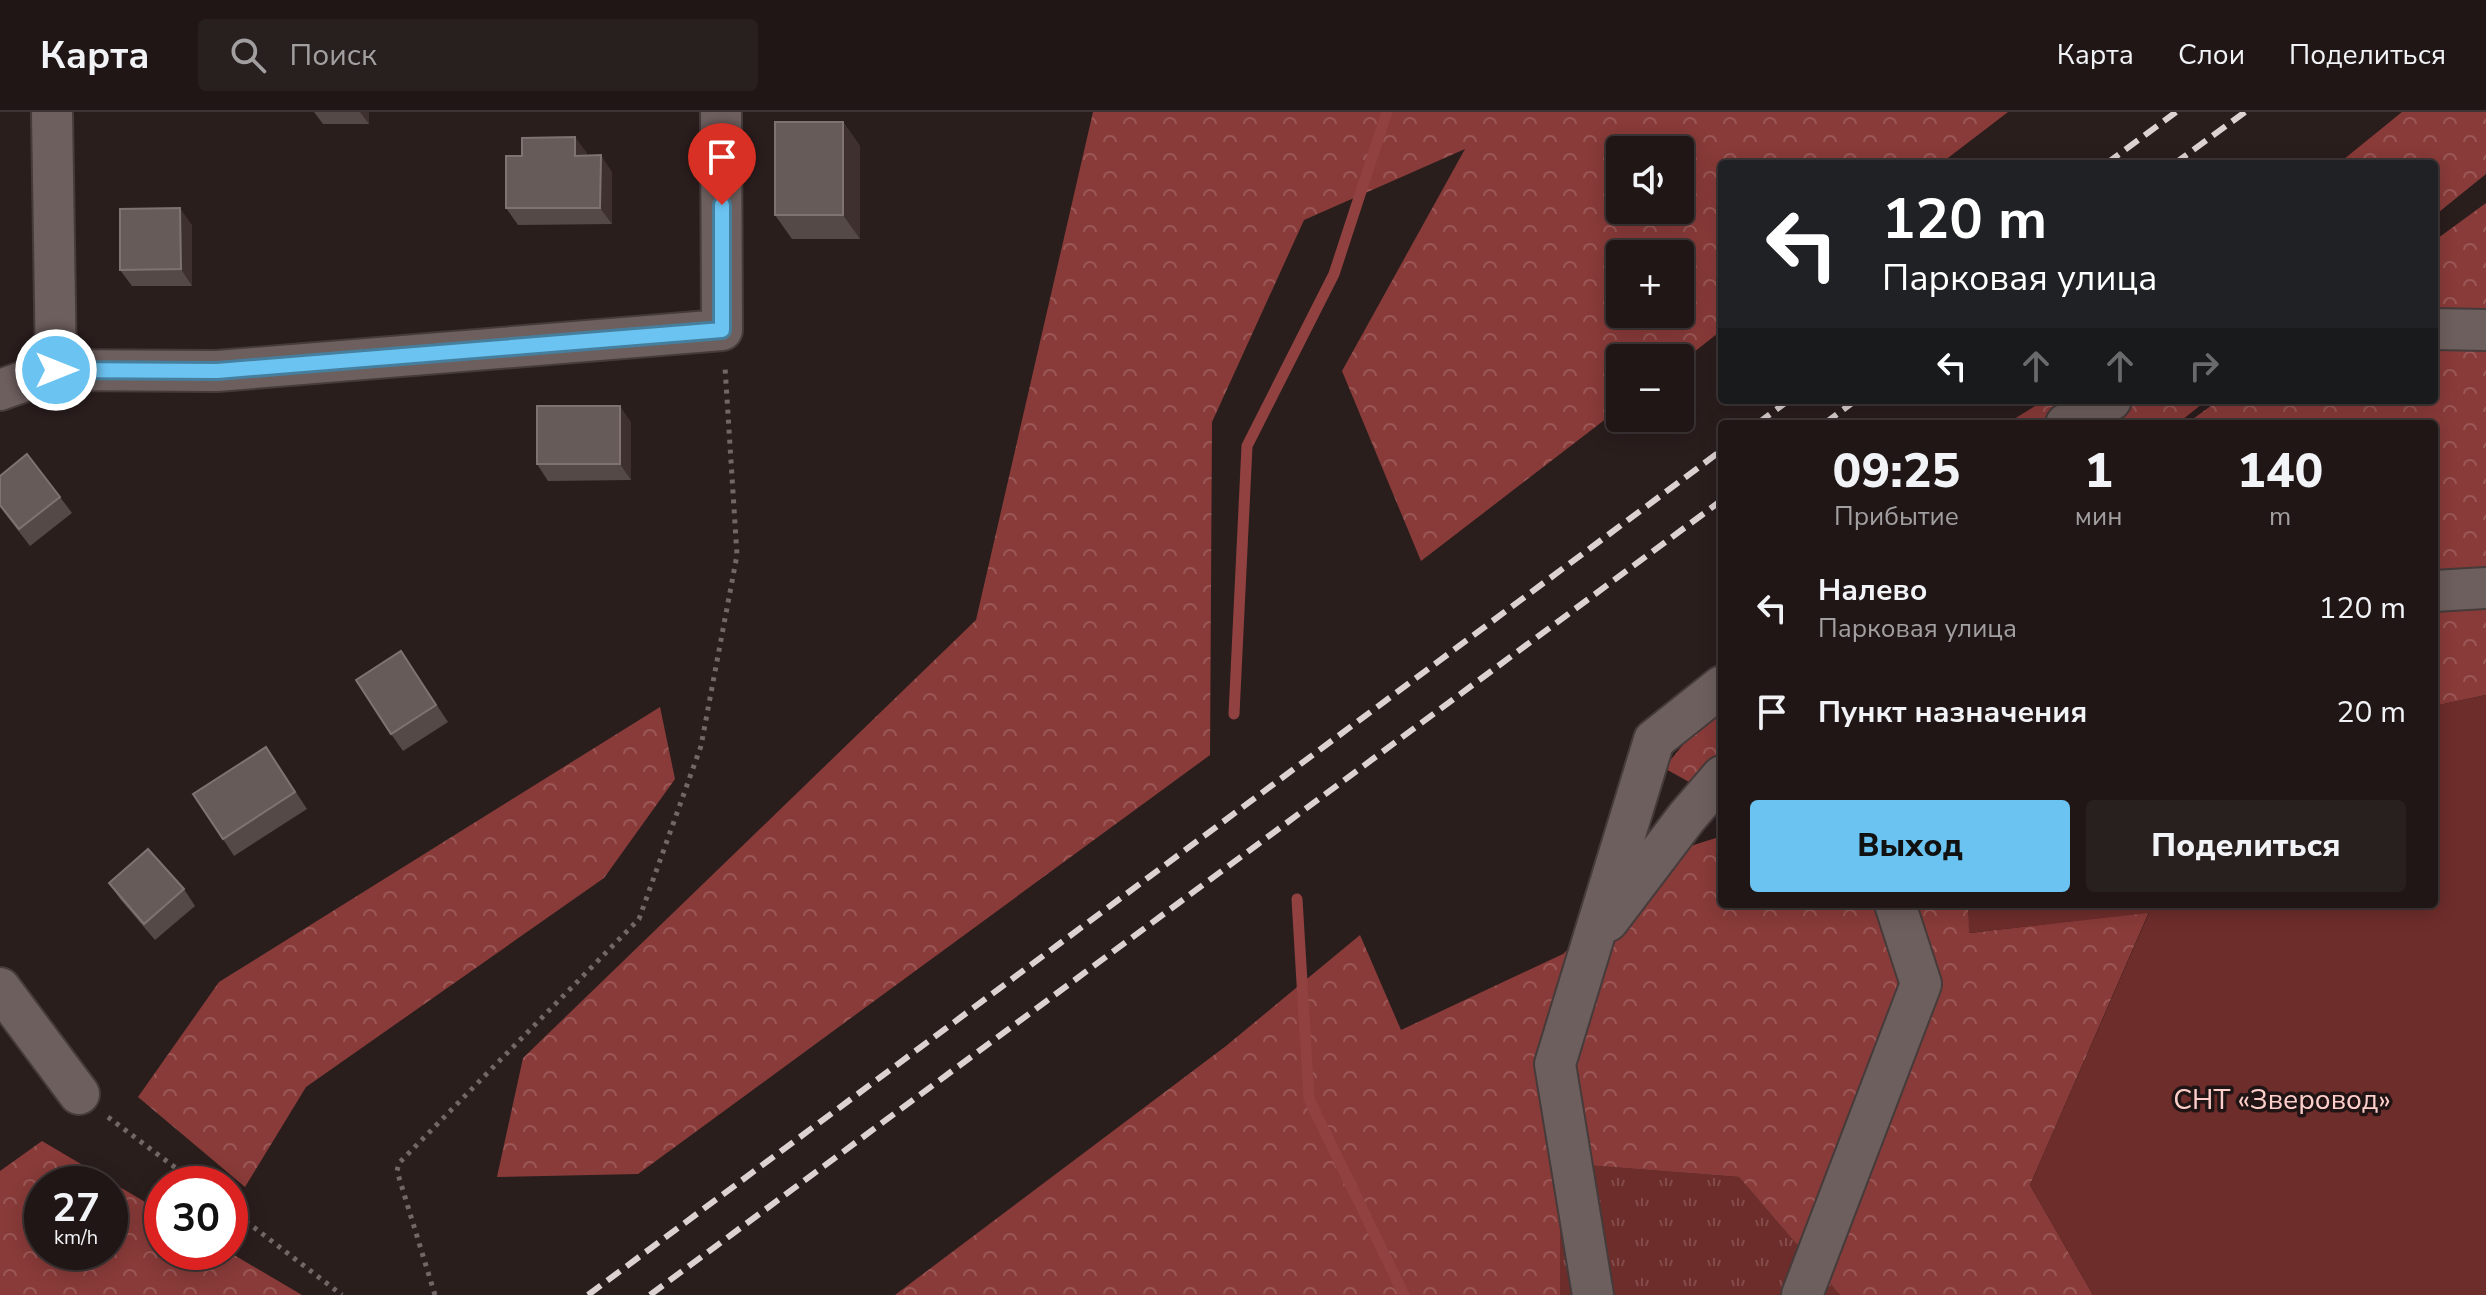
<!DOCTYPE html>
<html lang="ru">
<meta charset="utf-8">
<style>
:root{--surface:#201616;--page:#281f1f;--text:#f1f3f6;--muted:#a29fa1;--line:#3d3535;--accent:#6bc3f2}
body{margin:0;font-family:"Nunito Sans",sans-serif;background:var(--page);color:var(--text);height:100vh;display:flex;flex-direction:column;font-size:30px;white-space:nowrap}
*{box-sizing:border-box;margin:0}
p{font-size:26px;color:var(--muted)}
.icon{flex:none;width:44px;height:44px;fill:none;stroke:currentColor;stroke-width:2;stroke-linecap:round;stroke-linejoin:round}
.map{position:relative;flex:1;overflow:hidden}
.sheet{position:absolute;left:1718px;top:308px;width:720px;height:488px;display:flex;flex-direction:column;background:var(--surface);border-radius:8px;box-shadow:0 4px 20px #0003,0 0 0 2px var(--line)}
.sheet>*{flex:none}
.hud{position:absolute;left:1718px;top:48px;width:720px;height:244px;border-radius:8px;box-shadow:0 4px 20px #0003,0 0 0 2px var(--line);background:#202124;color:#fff;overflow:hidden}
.controls{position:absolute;left:1606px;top:24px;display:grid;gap:16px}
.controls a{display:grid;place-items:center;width:88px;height:88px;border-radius:8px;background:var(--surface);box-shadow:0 4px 20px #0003,0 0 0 2px var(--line);font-size:40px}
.speed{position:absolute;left:24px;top:1054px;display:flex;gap:16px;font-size:40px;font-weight:700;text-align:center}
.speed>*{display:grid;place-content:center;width:104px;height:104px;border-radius:50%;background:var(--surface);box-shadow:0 4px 20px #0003,0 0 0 2px var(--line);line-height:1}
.speed small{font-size:20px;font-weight:400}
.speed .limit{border:12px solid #d22;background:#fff;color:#111}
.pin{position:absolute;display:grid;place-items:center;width:68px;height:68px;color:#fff;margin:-82px -34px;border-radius:50% 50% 50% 0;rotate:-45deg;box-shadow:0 0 8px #0007}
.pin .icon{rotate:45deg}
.me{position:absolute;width:88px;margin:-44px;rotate:90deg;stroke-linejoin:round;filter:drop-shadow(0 0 6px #0008)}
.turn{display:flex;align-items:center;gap:28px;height:168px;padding:0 32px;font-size:36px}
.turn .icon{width:104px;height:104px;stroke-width:2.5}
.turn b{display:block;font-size:56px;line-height:68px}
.lanes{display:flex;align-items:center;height:76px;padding:0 32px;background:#0003;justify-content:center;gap:40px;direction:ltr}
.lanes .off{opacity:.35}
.eta{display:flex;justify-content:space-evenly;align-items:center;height:136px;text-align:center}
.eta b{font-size:48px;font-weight:800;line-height:56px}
.button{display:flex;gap:16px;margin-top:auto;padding:16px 32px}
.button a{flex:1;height:92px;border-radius:8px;background:var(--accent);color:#111;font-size:32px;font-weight:800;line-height:92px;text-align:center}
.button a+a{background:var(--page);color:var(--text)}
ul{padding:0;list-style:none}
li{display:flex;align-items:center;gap:24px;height:104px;padding:0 32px}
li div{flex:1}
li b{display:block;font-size:30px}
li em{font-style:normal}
header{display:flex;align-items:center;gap:48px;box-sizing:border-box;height:112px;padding:0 40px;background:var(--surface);border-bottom:2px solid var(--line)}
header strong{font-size:38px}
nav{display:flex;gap:44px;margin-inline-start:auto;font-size:28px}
.search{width:560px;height:72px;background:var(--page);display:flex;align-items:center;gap:20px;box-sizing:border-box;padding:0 28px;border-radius:8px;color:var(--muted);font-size:30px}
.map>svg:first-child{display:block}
.grass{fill:url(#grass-tufts)}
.forest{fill:url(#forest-crowns);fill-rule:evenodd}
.garden{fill:#6d2d2b}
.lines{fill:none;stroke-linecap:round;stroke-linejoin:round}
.stream{stroke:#914240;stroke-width:11}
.minor-casing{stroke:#453b3a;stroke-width:44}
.path{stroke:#726766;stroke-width:5;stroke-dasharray:4 6;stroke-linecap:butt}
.minor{stroke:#6d5f5e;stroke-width:40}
.rail{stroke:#dbd2d1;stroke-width:6;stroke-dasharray:16 8;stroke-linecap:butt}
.wall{fill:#554948}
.shaded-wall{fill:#3d302f}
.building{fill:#675b5a;stroke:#7e7372;stroke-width:2}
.route-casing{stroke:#467f9d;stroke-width:20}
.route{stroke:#6bc3f2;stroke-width:14}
.labels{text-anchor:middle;stroke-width:7;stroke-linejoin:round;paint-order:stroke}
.park-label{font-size:28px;fill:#fececa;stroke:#201514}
</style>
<header>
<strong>Карта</strong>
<div class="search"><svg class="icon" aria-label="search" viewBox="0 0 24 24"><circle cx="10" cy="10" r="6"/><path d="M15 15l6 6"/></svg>Поиск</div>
<nav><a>Карта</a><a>Слои</a><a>Поделиться</a></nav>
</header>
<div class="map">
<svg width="2486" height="1183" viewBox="0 0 2486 1183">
<defs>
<pattern id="grass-tufts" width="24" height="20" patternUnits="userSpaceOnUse" patternTransform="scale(2)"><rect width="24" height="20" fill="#6d2d2b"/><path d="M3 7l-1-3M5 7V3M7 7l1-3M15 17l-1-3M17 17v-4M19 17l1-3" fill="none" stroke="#834c4a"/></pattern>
<pattern id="forest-crowns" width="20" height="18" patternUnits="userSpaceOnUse" patternTransform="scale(2)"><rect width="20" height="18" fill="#893b39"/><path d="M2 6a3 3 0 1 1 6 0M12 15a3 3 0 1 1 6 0" fill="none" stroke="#9b5856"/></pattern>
</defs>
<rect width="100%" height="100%" fill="#2a1e1d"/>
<path class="grass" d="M1560,1051L1739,1065L1840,1183H1560Z"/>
<path class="forest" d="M1093,0H2008L1940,52H1722V218L1680,251V246H1620V296L1421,449L1342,259L1465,37L1304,108L1212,310L1210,643L638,1062L497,1065L523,946L976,508ZM1680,38V98H1620V38ZM1680,142V202H1620V142Z
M2402,0H2486V62L2434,104V52H2338Z
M2486,91V583L2434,594V312H2186L2219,288H2434V129Z
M2045,288H2207L2177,312H2006Z
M1722,585V682L1716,685L1664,656Z
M660,595L675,667L604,766L306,975L245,1075L138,985L219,870Z
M1722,724V792H1968L1970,821L2149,800L2030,1073L2093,1183H1840L1739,1065L1560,1051V1183H895L1226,934L1360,823L1401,918L1563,842L1675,739Z
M42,1029L162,1100V1140H229L302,1183H0V1059ZM110,1072V1140H42V1072Z"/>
<path class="garden" d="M2486,583V1183H2093L2030,1073L2149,801L1969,821L1968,792H2434V594Z"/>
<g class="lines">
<path class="stream" d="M1234,602L1247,334L1334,162L1387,0
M1297,787L1309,987L1404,1183"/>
<g class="minor-casing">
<path id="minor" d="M52,0L56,258
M2434,217L2486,218
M0,278L56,258L217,259L722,218L721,0
M2066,312L2111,288
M2434,479L2486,476
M1608,809L1686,706L1722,664
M0,876L79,982
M1593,1183L1555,952L1654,628L1722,574
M1802,1183L1921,872L1895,792"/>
</g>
<path class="path" d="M108,1005L197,1072
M230,1097L342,1183
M435,1183L397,1059L399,1051L639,807L701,634L737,443L725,255"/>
<use href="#minor" class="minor"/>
<path class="rail" d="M2106,52L2176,0
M2174,52L2245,0
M1757,312L1789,288
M1824,312L1856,288
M588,1183L1722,338
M650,1183L1722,388"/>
</g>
<path class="wall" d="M314,0H369V12H323Z
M843,10L860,34V127H792L775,103Z
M587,41V43L612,60V112L518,113L506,96Z
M192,113V174H132L120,158Z
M631,310V368L548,369L537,352Z
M0,364L60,385L72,401L30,434L0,395Z
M401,539L448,610L403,639L391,622Z
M277,651L307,697L234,744L223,727Z
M109,771L184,777L195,794L155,828L120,787Z"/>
<path class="shaded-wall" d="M360,0H369V12Z
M843,10L860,34V127L843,103Z
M575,25L587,41V60L575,44Z
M601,43L612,60V112L600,96Z
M180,96L192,113V174L181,157Z
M620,294L631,310V368L620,352Z"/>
<path class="building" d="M775,10H843V103H775Z
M575,25V44L601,43L600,96H506V44H522V26Z
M180,96L181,157L120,158V97Z
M537,294H620V352H537Z
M27,342L60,385L19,417L0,393V364Z
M401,539L436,593L391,622L356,568Z
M266,635L295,680L223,727L193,682Z
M148,737L184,777L144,812L109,771Z"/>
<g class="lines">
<g class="route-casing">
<path id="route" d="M56,258L217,259L722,218V93"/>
</g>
<use href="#route" class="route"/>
</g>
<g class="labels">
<g class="park-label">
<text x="2282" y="997">СНТ «Зверовод»</text>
</g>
</g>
</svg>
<div class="controls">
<a><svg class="icon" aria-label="sound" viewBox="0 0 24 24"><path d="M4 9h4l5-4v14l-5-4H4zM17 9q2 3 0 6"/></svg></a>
<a>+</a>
<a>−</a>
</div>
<div class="speed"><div>27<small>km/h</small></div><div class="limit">30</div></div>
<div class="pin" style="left:722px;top:93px;background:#d93025"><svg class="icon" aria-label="arrive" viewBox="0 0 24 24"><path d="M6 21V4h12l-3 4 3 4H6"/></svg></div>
<svg class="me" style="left:56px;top:258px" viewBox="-20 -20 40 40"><circle r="17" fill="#6bc3f2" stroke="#fff" stroke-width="3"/><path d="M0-11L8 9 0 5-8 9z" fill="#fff"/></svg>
<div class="hud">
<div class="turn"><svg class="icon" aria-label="left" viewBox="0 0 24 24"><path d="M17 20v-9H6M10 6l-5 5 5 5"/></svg><div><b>120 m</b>Парковая улица</div></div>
<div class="lanes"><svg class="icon" aria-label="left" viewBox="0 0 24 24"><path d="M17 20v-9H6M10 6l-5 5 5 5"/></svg><svg class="icon off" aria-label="ahead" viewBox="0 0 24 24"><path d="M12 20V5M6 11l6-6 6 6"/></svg><svg class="icon off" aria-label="ahead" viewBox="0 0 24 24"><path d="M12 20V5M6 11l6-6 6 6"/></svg><svg class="icon off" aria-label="right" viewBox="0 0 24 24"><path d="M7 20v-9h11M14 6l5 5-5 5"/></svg></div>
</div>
<section class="sheet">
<div class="eta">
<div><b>09:25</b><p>Прибытие</p></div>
<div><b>1</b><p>мин</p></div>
<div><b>140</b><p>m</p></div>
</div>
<ul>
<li><svg class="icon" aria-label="left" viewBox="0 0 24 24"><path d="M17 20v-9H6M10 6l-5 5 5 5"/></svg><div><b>Налево</b><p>Парковая улица</p></div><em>120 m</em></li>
<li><svg class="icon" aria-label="arrive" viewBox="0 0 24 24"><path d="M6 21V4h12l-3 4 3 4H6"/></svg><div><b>Пункт назначения</b></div><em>20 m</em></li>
</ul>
<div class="button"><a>Выход</a><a>Поделиться</a></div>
</section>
</div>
